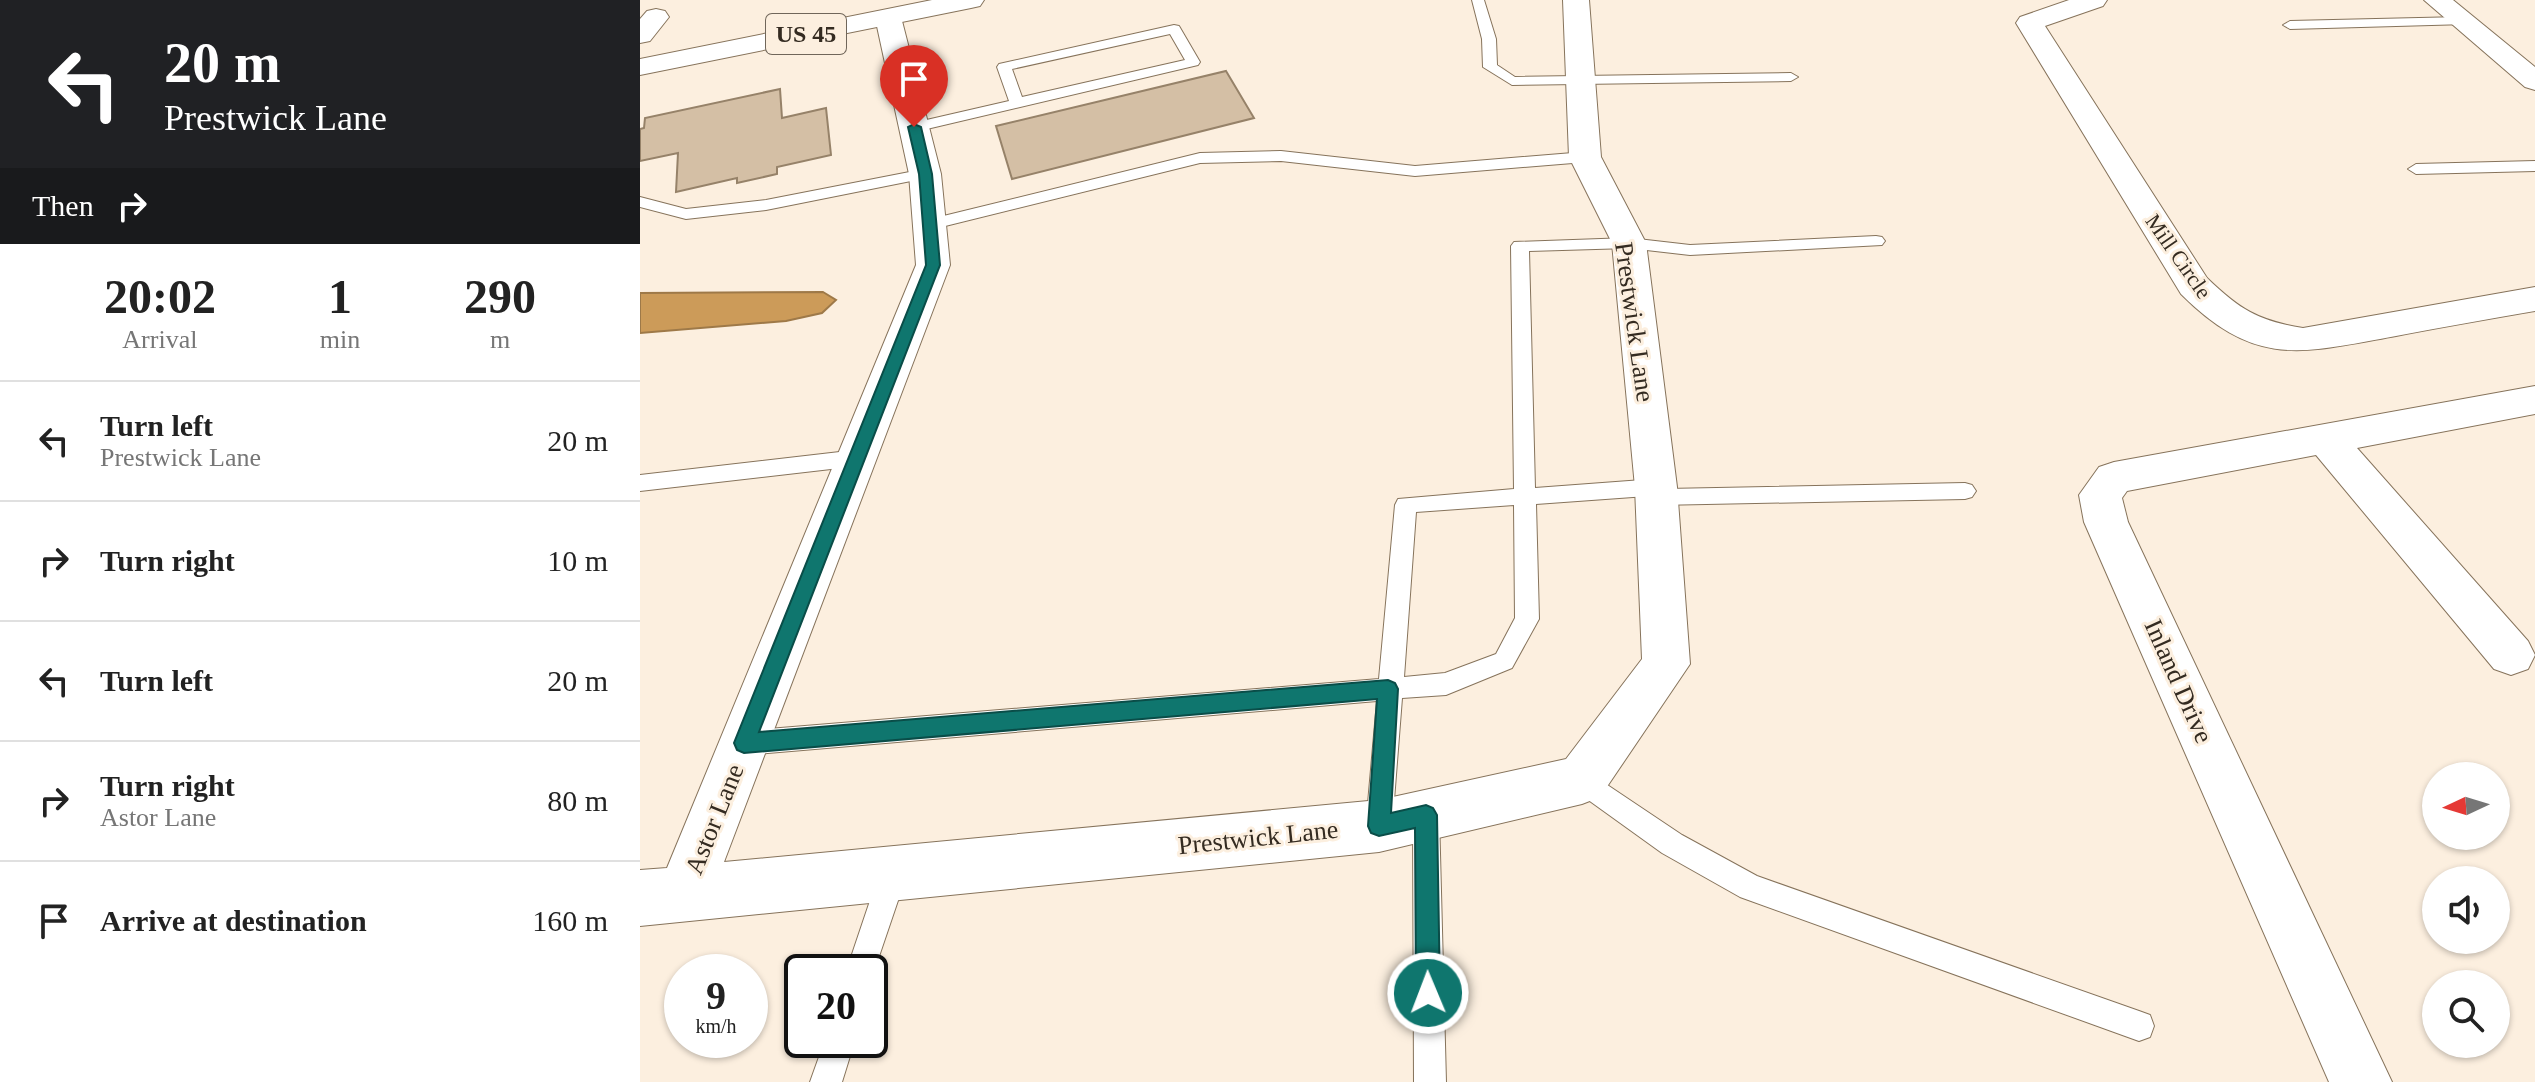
<!DOCTYPE html>
<style>
:root{--surface:#fff;--page:#f6f6f6;--text:#222;--muted:#767676;--line:#e0e0e0}
body{margin:0;font-family:"Times New Roman",serif;background:var(--page);color:var(--text);height:100vh;display:flex;flex-direction:column;font-size:30px;white-space:nowrap}
*{box-sizing:border-box;margin:0}
p{font-size:26px;color:var(--muted)}
.icon{flex:none;width:44px;height:44px;fill:none;stroke:currentColor;stroke-width:2;stroke-linecap:round;stroke-linejoin:round}
.map{position:relative;flex:1;overflow:hidden}
.side{display:flex;flex-direction:column;background:var(--surface);width:640px}
.side>*{flex:none}
.banner{background:#202124;color:#fff;overflow:hidden}
.needle{width:52px;rotate:266deg}
.controls{position:absolute;left:1782px;top:762px;display:grid;gap:16px}
.controls a{display:grid;place-items:center;width:88px;height:88px;border-radius:50%;background:var(--surface);box-shadow:0 2px 6px #0004;font-size:40px}
.speed{position:absolute;left:24px;top:954px;display:flex;gap:16px;font-size:40px;font-weight:700;text-align:center}
.speed>*{display:grid;place-content:center;width:104px;height:104px;border-radius:50%;background:var(--surface);box-shadow:0 2px 6px #0004;line-height:1}
.speed small{font-size:20px;font-weight:400}
.speed .limit{border:4px solid #111;border-radius:12px;background:#fff;color:#111}
.pin{position:absolute;display:grid;place-items:center;width:68px;height:68px;color:#fff;margin:-82px -34px;border-radius:50% 50% 50% 0;rotate:-45deg;box-shadow:0 0 8px #0007}
.pin .icon{rotate:45deg}
.me{position:absolute;width:88px;margin:-44px;rotate:359deg;stroke-linejoin:round;filter:drop-shadow(0 0 6px #0008)}
.turn{display:flex;align-items:center;gap:28px;height:168px;padding:0 32px;font-size:36px}
.turn .icon{width:104px;height:104px;stroke-width:2.5}
.turn b{display:block;font-size:56px;line-height:68px}
.then{display:flex;align-items:center;height:76px;padding:0 32px;background:#0003;gap:16px;font-size:30px}
.eta{display:flex;justify-content:space-evenly;align-items:center;height:136px;text-align:center}
.eta b{font-size:48px;font-weight:600;line-height:56px}
ul{padding:0;list-style:none}
li{display:flex;align-items:center;gap:24px;height:120px;padding:0 32px;border-top:2px solid var(--line)}
li div{flex:1}
li b{display:block;font-size:30px}
li em{font-style:normal}
main{display:flex;flex:1;min-height:0}
.map>svg:first-child{display:block}
.water{fill:#cc9b59;stroke:#9e7948;stroke-width:2}
.building{fill:#d4bfa5;stroke:#968269;stroke-width:2}
.lines{fill:none;stroke-linecap:round;stroke-linejoin:round}
.lane-casing{stroke:#86735b;stroke-width:2}
.street-casing{stroke:#86735b;stroke-width:2}
.primary-casing{stroke:#86735b;stroke-width:2}
.lane{fill:#fff;fill-rule:evenodd}
.street{fill:#fff;fill-rule:evenodd}
.primary{fill:#fff;fill-rule:evenodd}
.route{fill:#0f766e;stroke:#0a4d48;stroke-width:2}
.labels{text-anchor:middle;stroke-width:6;stroke-linejoin:round;paint-order:stroke}
.far-street-label{font-size:22px;fill:#342b21;stroke:#fcefdf}
.shield{fill:#fcefdf;stroke:#70665a;stroke-width:2}
.shield-label{font-size:24px;font-weight:bold;fill:#342b21}
.street-label{font-size:26px;fill:#342b21;stroke:#fcefdf}
</style>
<main>
<section class="side">
<div class="banner">
<div class="turn"><svg class="icon" aria-label="left" viewBox="0 0 24 24"><path d="M17 20v-9H6M10 6l-5 5 5 5"/></svg><div><b>20 m</b>Prestwick Lane</div></div>
<div class="then">Then<svg class="icon" aria-label="right" viewBox="0 0 24 24"><path d="M7 20v-9h11M14 6l5 5-5 5"/></svg></div>
</div>
<div class="eta">
<div><b>20:02</b><p>Arrival</p></div>
<div><b>1</b><p>min</p></div>
<div><b>290</b><p>m</p></div>
</div>
<ul>
<li><svg class="icon" aria-label="left" viewBox="0 0 24 24"><path d="M17 20v-9H6M10 6l-5 5 5 5"/></svg><div><b>Turn left</b><p>Prestwick Lane</p></div><em>20 m</em></li>
<li><svg class="icon" aria-label="right" viewBox="0 0 24 24"><path d="M7 20v-9h11M14 6l5 5-5 5"/></svg><div><b>Turn right</b></div><em>10 m</em></li>
<li><svg class="icon" aria-label="left" viewBox="0 0 24 24"><path d="M17 20v-9H6M10 6l-5 5 5 5"/></svg><div><b>Turn left</b></div><em>20 m</em></li>
<li><svg class="icon" aria-label="right" viewBox="0 0 24 24"><path d="M7 20v-9h11M14 6l5 5-5 5"/></svg><div><b>Turn right</b><p>Astor Lane</p></div><em>80 m</em></li>
<li><svg class="icon" aria-label="arrive" viewBox="0 0 24 24"><path d="M6 21V4h12l-3 4 3 4H6"/></svg><div><b>Arrive at destination</b></div><em>160 m</em></li>
</ul>
</section>
<div class="map">
<svg width="1895" height="1082" viewBox="0 0 1895 1082">
<rect width="100%" height="100%" fill="#fcefdf"/>
<path class="water" d="M183,292L196,300L182,313L146,321L0,333V293Z"/>
<path class="building" d="M586,71L614,118L372,179L356,126Z
M140,89L142,118L186,108L191,155L137,167V174L97,183V178L36,192L38,153L0,161V129L4,128L5,118Z"/>
<g class="lines">
<g class="lane-casing">
<path id="lane" d="M832,0H844L856,39L857,65L875,77L1151,73L1158,77L1151,81L872,85L843,67L842,39Z
M1822,17L1827,18V24L1650,29L1643,25L1650,21Z
M534,25L539,26L560,62L558,65L274,132L266,127L269,124L369,101L357,67L359,64ZM530,34L545,60L382,97L372,69Z
M641,151L775,166L945,152L953,157L945,162L775,176L641,161L560,163L289,230L281,225L283,221L560,153Z
M1895,161V171L1776,174L1768,169L1776,164Z
M285,169L293,174L291,177L126,210L46,219L0,207V197L46,209L126,200Z
M1236,236L1242,237L1245,241L1242,245L1050,255L989,248L889,251L895,488L1016,479L1023,481L1026,489L1325,483L1332,485L1336,491L1332,497L1325,499L1017,505L1009,503L1007,496L896,504L899,619L872,668L806,695L762,698L752,826L748,835L739,839L730,835L726,826L737,701L104,755L95,751L91,743L95,735L104,731L739,679L755,505L758,499L874,489L871,246L874,242L989,238L1050,245ZM874,505L875,618L856,654L805,673L764,677L776,512Z
M217,450L224,453L227,458L224,463L217,466L0,491V475Z
M942,768L1042,835L1117,876L1499,1011L1510,1015L1514,1026L1510,1037L1499,1041L1100,897L1022,853L933,789L929,780L933,771Z
M786,802L795,806L799,815L806,1082H774L773,815L777,806Z
M253,860L263,864L267,874L230,983V972H206L239,874L243,864Z
M185,1040H215L202,1082H170Z"/>
</g>
<g class="street-casing">
<path id="street" d="M923,0H949L961,157L1006,243L1037,487L1050,664L960,797L942,804L739,852L0,926V870L27,868L276,265L269,174L235,17L239,11H257L261,17L301,174L310,265L84,862L739,800L926,759L1002,659L995,487L972,243L929,157Z
M1429,0H1467L1463,6L1405,26L1567,278C1599,309 1618,321 1663,328L1895,287V311C1849,319 1802,327 1756,336C1662,353 1616,369 1541,294L1376,23L1380,17Z
M1784,0H1813L1895,67V90L1885,87Z
M16,9L25,11L29,17L10,41L0,43V19L7,11Z
M1895,386V414L1717,448L1888,641L1895,655L1888,669L1871,675L1854,669L1676,455L1487,491L1482,498L1488,522L1752,1082H1689L1444,522L1439,495L1459,467L1474,462Z"/>
</g>
<g class="primary-casing">
<path id="primary" d="M292,0H344L340,6L331,8L0,75V59Z"/>
</g>
<use href="#lane" class="lane"/>
<use href="#street" class="street"/>
<use href="#primary" class="primary"/>
</g>
<path class="route" d="M274,124L281,127L292,174L300,265L119,732L748,680L755,683L758,689L751,813L786,805L793,808L797,815L800,993L797,1002L788,1005L780,1002L776,993L775,828L739,836L731,833L728,826L737,699L104,753L97,750L94,743L286,265L279,174L268,127Z"/>
<g class="labels">
<g class="far-street-label">
<text transform="translate(1539 256) rotate(55)" y="8">Mill Circle</text>
</g>
<rect class="shield" x="126" y="14" width="80" height="40" rx="6"/>
<g class="shield-label">
<text x="166" y="42">US 45</text>
</g>
<g class="street-label">
<text transform="translate(995 322) rotate(82)" y="9">Prestwick Lane</text>
<text transform="translate(1539 681) rotate(66)" y="9">Inland Drive</text>
<text transform="translate(74 819) rotate(-68)" y="9">Astor Lane</text>
<text transform="translate(618 837) rotate(-6)" y="9">Prestwick Lane</text>
</g>
</g>
</svg>
<div class="controls">
<a><svg class="needle" viewBox="-14 -14 28 28"><path d="M0-13l5 13h-10z" fill="#e53935"/><path d="M0 13l5-13h-10z" fill="#767676"/></svg></a>
<a><svg class="icon" aria-label="sound" viewBox="0 0 24 24"><path d="M4 9h4l5-4v14l-5-4H4zM17 9q2 3 0 6"/></svg></a>
<a><svg class="icon" aria-label="search" viewBox="0 0 24 24"><circle cx="10" cy="10" r="6"/><path d="M15 15l6 6"/></svg></a>
</div>
<div class="speed"><div>9<small>km/h</small></div><div class="limit">20</div></div>
<div class="pin" style="left:274px;top:127px;background:#d93025"><svg class="icon" aria-label="arrive" viewBox="0 0 24 24"><path d="M6 21V4h12l-3 4 3 4H6"/></svg></div>
<svg class="me" style="left:788px;top:993px" viewBox="-20 -20 40 40"><circle r="17" fill="#0f766e" stroke="#fff" stroke-width="3"/><path d="M0-11L8 9 0 5-8 9z" fill="#fff"/></svg>
</div>
</main>
